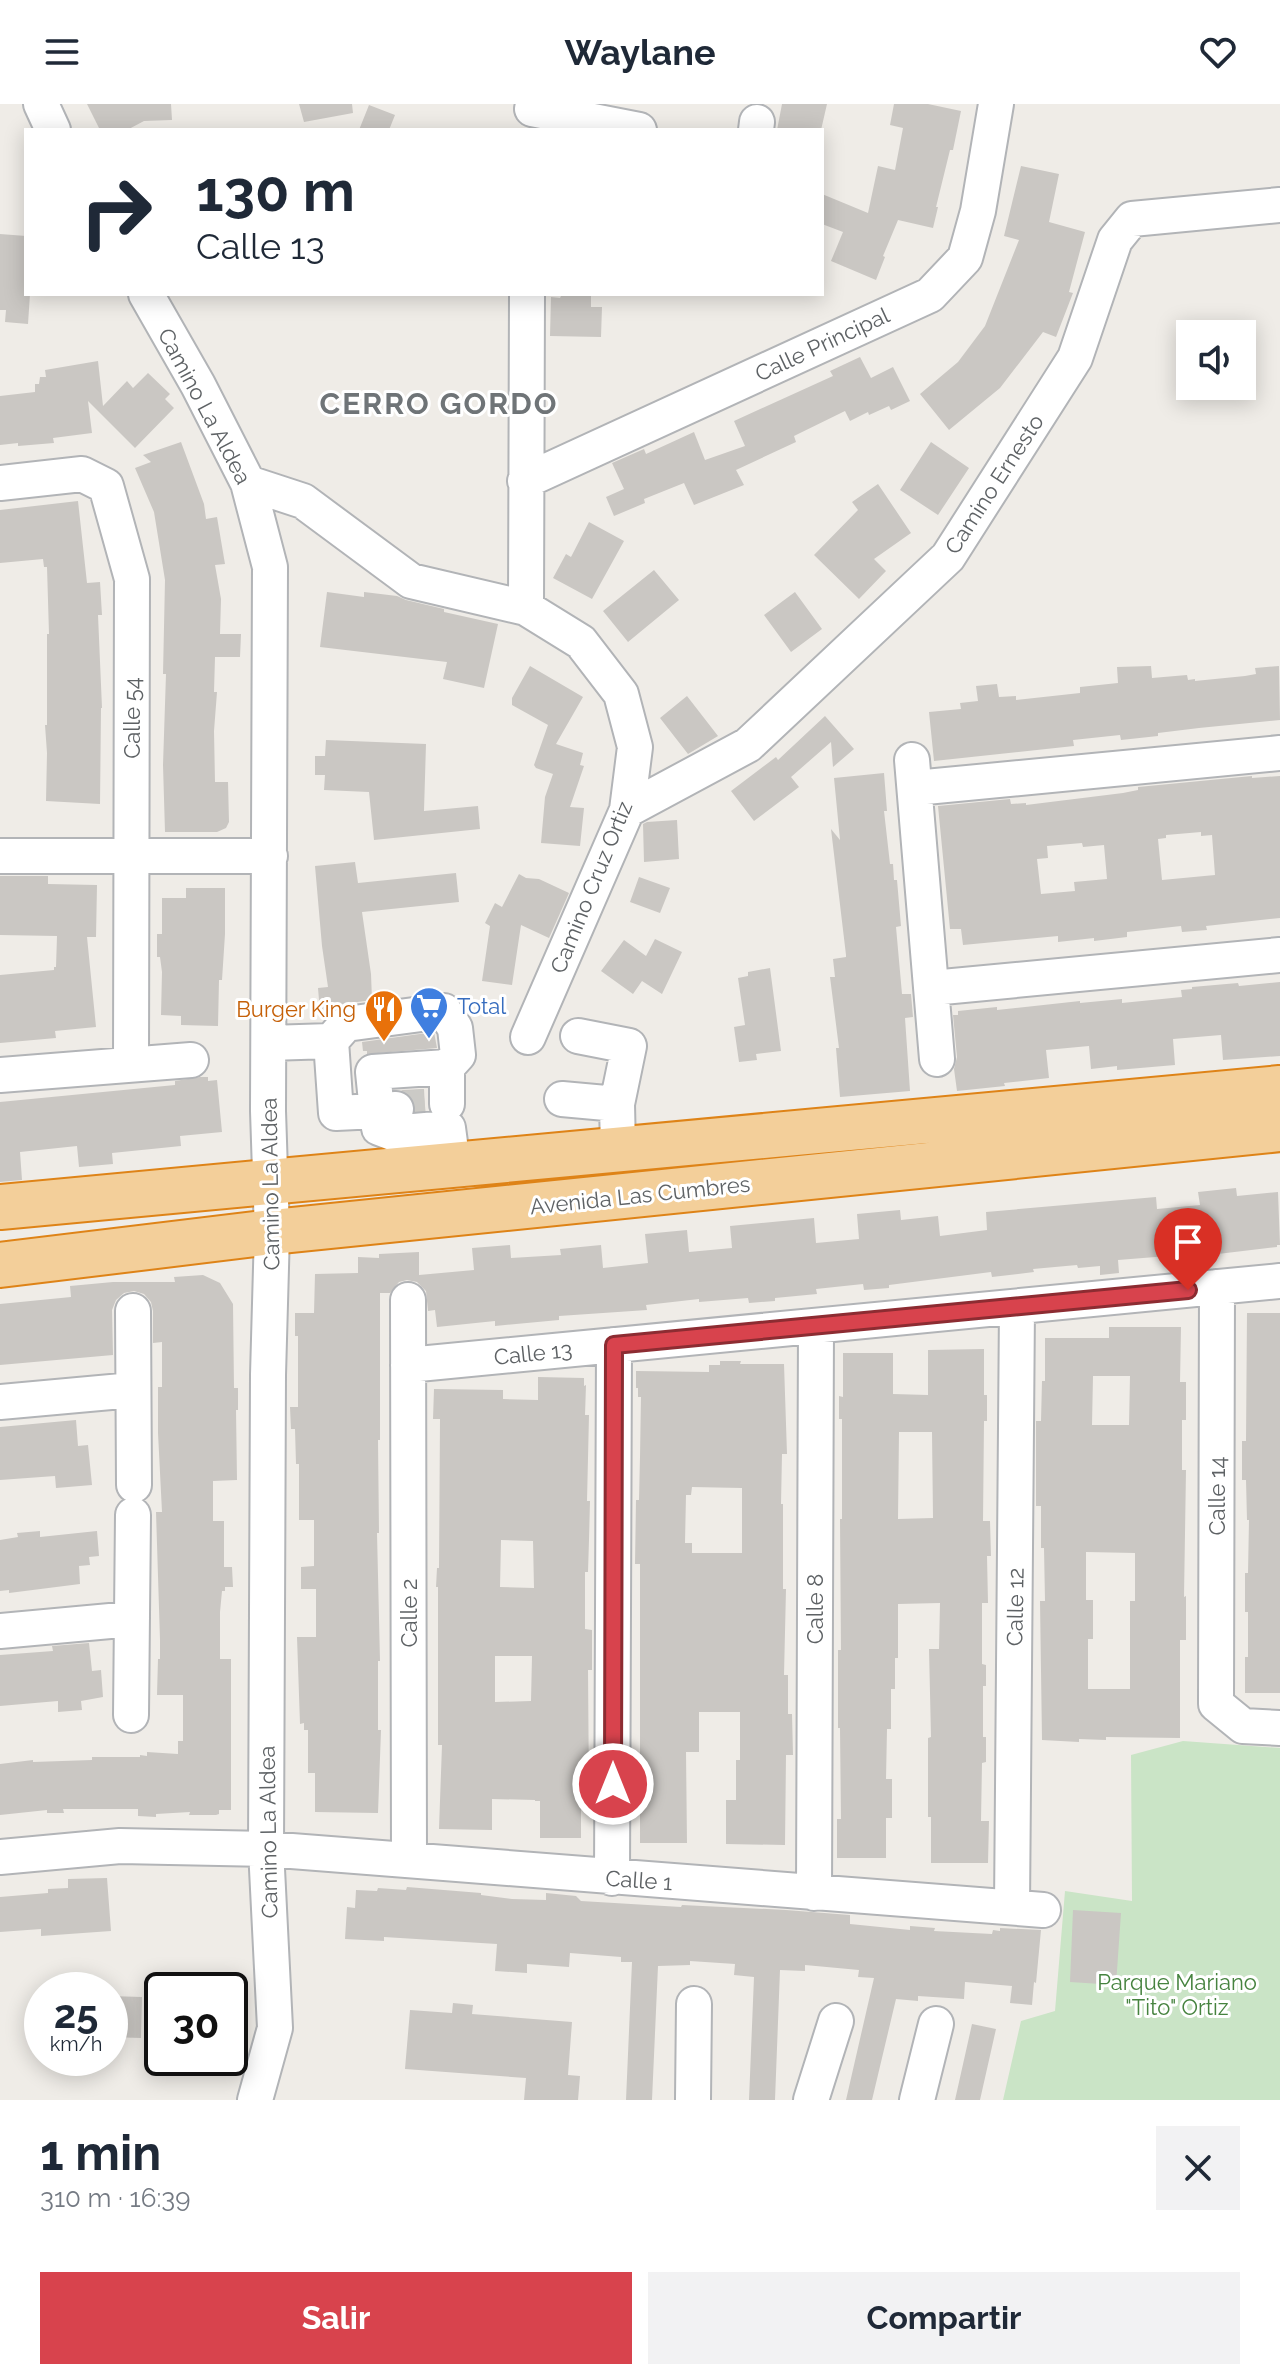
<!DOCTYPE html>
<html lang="es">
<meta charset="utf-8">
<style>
:root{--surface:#fff;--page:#f2f2f3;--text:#1f2937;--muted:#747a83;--accent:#d8434d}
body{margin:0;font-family:Raleway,sans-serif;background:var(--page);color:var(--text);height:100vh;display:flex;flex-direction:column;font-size:30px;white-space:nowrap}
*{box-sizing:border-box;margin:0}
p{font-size:26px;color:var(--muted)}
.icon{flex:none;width:44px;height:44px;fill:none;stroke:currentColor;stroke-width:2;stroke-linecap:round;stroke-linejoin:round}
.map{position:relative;height:1996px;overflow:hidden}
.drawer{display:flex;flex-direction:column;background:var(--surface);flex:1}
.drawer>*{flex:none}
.top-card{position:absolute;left:24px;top:24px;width:800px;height:168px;border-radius:0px;box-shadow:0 4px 20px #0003;background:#fff;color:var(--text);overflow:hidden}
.buttons{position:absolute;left:1176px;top:216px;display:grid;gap:16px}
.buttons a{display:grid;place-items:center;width:80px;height:80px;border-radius:0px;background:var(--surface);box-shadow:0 4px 20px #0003;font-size:40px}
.speed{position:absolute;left:24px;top:1868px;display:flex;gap:16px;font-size:40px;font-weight:700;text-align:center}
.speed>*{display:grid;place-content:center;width:104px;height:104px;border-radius:50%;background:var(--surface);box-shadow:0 4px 20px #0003;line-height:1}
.speed small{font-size:20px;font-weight:400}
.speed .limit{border:4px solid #111;border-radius:12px;background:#fff;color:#111}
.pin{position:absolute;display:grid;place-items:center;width:68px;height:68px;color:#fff;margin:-82px -34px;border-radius:50% 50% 50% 0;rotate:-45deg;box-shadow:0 0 8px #0007}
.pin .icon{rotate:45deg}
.me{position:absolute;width:88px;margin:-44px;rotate:0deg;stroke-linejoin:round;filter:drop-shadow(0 0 6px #0008)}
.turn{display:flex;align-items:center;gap:28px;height:168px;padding:0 40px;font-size:36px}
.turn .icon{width:104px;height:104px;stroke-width:2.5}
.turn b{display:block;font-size:56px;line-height:68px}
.round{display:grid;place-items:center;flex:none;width:84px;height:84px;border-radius:0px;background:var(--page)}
.headline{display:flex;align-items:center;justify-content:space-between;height:136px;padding:0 40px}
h1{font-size:48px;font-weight:700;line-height:60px}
.action{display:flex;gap:16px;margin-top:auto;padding:16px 40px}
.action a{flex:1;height:92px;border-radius:0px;background:var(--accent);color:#fff;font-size:32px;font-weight:700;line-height:92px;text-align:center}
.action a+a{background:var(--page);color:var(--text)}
header{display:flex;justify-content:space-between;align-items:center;height:104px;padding:0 40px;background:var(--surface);font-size:36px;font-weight:700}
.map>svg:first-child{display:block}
.green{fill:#cae4c6}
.building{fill:#cac7c3;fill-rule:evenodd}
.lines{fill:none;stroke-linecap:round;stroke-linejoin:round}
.minor-tunnel{stroke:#cbcac6;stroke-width:34;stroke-dasharray:34 17;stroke-linecap:butt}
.minor-casing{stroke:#b2b4b7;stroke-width:38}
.highway-casing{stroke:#de8317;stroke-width:48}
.minor{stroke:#fff;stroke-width:34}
.highway{stroke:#f3cf9a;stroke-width:44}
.route-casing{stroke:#8c2c32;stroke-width:20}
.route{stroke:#d8434d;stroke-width:14}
.labels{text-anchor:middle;stroke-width:6;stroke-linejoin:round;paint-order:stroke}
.street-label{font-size:22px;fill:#5e6265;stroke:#fff}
.shop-label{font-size:22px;fill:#366cbe;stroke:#fff;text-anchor:start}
.food-label{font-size:22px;fill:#c56008;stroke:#fff;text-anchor:end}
.park-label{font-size:22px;fill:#46833f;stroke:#fff}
.district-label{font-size:30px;font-weight:bold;letter-spacing:2px;fill:#6f7477;stroke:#fff}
</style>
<header><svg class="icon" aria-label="menu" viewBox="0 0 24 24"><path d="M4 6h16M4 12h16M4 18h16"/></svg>Waylane<svg class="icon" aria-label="heart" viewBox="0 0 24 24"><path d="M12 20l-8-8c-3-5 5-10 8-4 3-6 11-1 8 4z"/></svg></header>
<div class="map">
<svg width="1280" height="1996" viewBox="0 0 1280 1996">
<rect width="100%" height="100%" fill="#efece7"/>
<path class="green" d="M1183,1637L1280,1644V1996H1003L1021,1917L1055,1907L1065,1787L1132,1797L1131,1651Z"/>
<path class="building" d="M87,0H171L172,16L144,17L127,26H100Z
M299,0H352L353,9L304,18Z
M782,0H827L821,26H777Z
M894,0H928L961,7L953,46H950L936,103H938L933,124L898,116L883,152L885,153L876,176L831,157L843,128L822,120V90L868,109L878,62L895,66L903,24L890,21Z
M369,1L395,11L389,26H359Z
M1021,62L1059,70L1049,118L1085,128L1069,188L1073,189L1056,233L1043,228L1000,284L949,326L920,290L958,258L985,222L1019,136L1004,132Z
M0,130L26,132V190H30L28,220L5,218L6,206H0Z
M562,190H591V203H602L601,233L550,232L551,193L560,194Z
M860,253L871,274L893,263L910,297L891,306L889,302L869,311L868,308L850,317L845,307L794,332L796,338L736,366L744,381L694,401L684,379L644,395L645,399L614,412L606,393L624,385L612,359L644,345L646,350L694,328L705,356L745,342L734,317L833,272L830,267Z
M98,257L103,302L127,277L133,284L148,269L170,290L165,295L174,304L135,344L88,297L92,329L53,334L54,339L18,342V339L0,341V292L35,288V280H39L40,273H46L45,266Z
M181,338L204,400L206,415L217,413L225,460L215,461L221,495L220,530H241L240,553H215L214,588H217L214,627L215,678H228L229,718L226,724L217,728H165L163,661L166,570H163L165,476L154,408L135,364L151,358L143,351Z
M931,338L969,364L938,411L900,386Z
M878,380L911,429L874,455L886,467L859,495L814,451L858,406L852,398Z
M78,397L87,479L100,478L102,511H98L102,604H101L100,700L46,697L47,649L45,621H47V530H49L47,463H44L43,455L0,459V406Z
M589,418L624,437L592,495L553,474L566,450L571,453Z
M654,466L679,496L628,538L603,507Z
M327,488L364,493V488L397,492L406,496L444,505V508L498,520L484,584L443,575L447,558L320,543Z
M795,488L822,525L791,548L764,511Z
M530,562L583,593L556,640L583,649L580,661L584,662L570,703L584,704L580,742L541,739L545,693L553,670L536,664L534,661L548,621L512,601V594Z
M1151,562L1152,574L1187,571L1188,576L1195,575V577L1245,572L1256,570L1255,564L1279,562L1280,616L1199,624L1158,629V632L1121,636L1120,631L1073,636L1074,642L934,657L929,608L961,605L960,599L978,597L976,582L997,580L999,593L1016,592V596L1080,589V583L1118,579L1117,563Z
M687,592L718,632L688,650L660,614Z
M825,612L854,645L833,663L831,638L791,673L799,683L754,717L731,687L776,653L778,656Z
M326,636L426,640L424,707L478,702L480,725L374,736L369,688L324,686L325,671H315V652H325Z
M884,669L887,707H884L890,760H893L894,776H897L901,822L896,823L902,890H911L913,913L905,914L910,987L840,993L836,944H839L830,873H835L833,855L846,853V851L831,725L840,736L834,674Z
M1252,672V674L1280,672V814L1206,822L1207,826L1182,828L1181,822L1127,828V833L1094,837V834L1058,838V832L963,841L961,825H950L938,702L1010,695L1011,700L1026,699V701L1123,689L1138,686V683ZM1201,728V732L1212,731L1215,771L1162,776L1158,735L1166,734V731ZM1082,739L1083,743L1104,741L1107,775L1074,778L1075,787L1041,790L1037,755L1048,754L1047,742Z
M677,716L679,755L644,758L643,720L647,718Z
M355,758L358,779L456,769L459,798L362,808L371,870L372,896L343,900L330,908H320L318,884L328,883L322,842L315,762Z
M519,770L526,774L539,775L569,789L549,834L521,821L512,881L482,877L490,822L485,819L495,799L502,803Z
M0,772H48V780L97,781L96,833H87L96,923L55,927L56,934L0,939V871L54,866V863H56L57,832L0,831Z
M639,773L670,784L660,809L630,798Z
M186,784H225V830L222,876H219L218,922L181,921V912L161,911L162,868L160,853H157V830H162V794H186Z
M655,835L682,848L662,890L642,877L633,890L601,867L624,836L646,852Z
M770,864L781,947L756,950L757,956L739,958L734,923L745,921L738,874L748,872V868Z
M1280,878V952L1223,956L1221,931L1173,935L1175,961L1117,966V962L1091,965L1089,942L1046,946L1049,974L1004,979L1005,982L957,987L954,965L957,953L953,911H958V907L997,903V906L1080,897V899L1122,895V899L1182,893L1181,886L1192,885V883L1238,879L1239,882Z
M434,928L437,944L367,950V947H363L362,938Z
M200,973H208V977L217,976L222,1028L180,1032L181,1042L112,1049L113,1060L79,1063L77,1042L20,1048L22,1076L0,1078V998L175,981V977Z
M424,985L425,1006L415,1007L413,994L401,986Z
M1236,1084L1237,1092L1278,1088L1280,1141H1277V1143L1168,1156V1152L1118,1156L1119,1169L1100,1171V1162L1078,1164L1077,1161L1033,1165L1034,1168L992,1173L991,1168L889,1181V1184L864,1186L863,1180L816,1185L817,1190L775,1194V1197L749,1199L748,1194L699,1198V1195L646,1201L647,1206L559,1212V1216L495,1222V1217L437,1223L435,1206L428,1207L426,1187L417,1178L407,1176L399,1178L390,1189H380V1336H378L379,1429H377L380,1557H378V1626H381L378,1709L315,1708V1669H308V1626H304V1619L300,1620L297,1533H316V1485H301V1463L314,1462V1416H299V1360H296L295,1325H291L290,1303H298V1232H295V1209H314L315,1170L358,1169V1153L379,1154V1150L419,1148V1171L474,1166L472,1144L510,1141L511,1154L561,1151L560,1145L601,1141L603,1164L648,1159L645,1130L687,1126L689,1148L732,1144L730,1122L814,1114L816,1139L859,1135L857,1110L900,1106L901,1116L938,1112L940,1132L987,1126L986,1108L1156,1093L1157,1105L1200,1101L1198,1088Z
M203,1171L220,1179L233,1200L234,1284H238V1306H236L237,1376L213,1377V1417H224V1463H232L233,1483H225V1487H222L220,1508V1555H231V1706H219V1710L216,1711H189L190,1708L156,1710V1713L138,1712V1705H63L64,1709H47V1706L0,1711V1660L33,1656V1658L92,1656V1653H140V1651L147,1652V1648L178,1650V1637H183V1591H157L158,1555H160V1536L156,1408H162L158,1329V1283H162V1238L153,1239V1207L151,1198L144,1190L134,1187L124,1189L116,1196L112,1206L113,1251L0,1261V1200L71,1193L70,1182L113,1178H175L174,1173Z
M1247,1209H1280V1589H1245V1553H1248V1508H1245V1469H1248L1249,1416H1247L1246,1376H1242V1337H1246Z
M1109,1223H1181L1180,1278H1186V1316H1182V1366H1186L1184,1493L1186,1492V1536H1180V1634L1106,1633V1636L1079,1635V1638L1042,1636L1040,1497H1045L1044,1444H1041V1402H1036V1317H1041L1042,1277H1045V1234H1109ZM1093,1272H1130L1129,1321H1092ZM1086,1448L1135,1449V1497H1130V1585H1088V1535H1093V1496H1086Z
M984,1245V1291H987V1317H984L983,1417H990L991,1452H987L988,1499H982V1560L986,1561V1582H983V1633H986V1658L982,1659L981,1717H989L988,1759H931V1713H928V1634L931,1633L929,1545H939L940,1499L898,1500V1554H895V1585H891V1625H887L886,1675H892V1714H886V1754H837V1715H841L840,1624H838V1546H841L840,1415H842V1315H839V1292L843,1293V1249H893V1290L928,1291V1246ZM899,1328H932L933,1414L898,1415Z
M720,1257H741L740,1260H784L787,1350H782L781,1400H783V1485H786L784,1571H788V1610H792L793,1651H786L785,1741L726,1740V1696H736V1656H740V1608H699V1648H686L687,1739H640V1460H635L636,1396H639L640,1353L641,1293H638V1284H636V1267L709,1268V1261H720ZM692,1383L742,1384V1449H692V1439H685L686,1391H691Z
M538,1273L584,1274V1282L586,1281L585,1311H589L587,1397H590L589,1436L588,1468H585V1525L592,1526V1566H588L589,1692H581V1734H540V1697H535V1696L492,1695V1726L439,1725L442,1641H438V1483H436L437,1464H439L440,1315H433L434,1285L503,1286V1295L538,1296ZM501,1436L533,1437L534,1484L500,1483ZM495,1552H532L531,1597L495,1598Z
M76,1316L78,1342L88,1341L92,1381L56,1384L55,1372L0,1376V1323Z
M40,1427V1433L97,1427L99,1452L89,1453L90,1461L79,1462L80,1480L9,1489V1486L0,1487V1436L18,1433L17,1429Z
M89,1539L92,1567L101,1566L103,1593L81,1597L82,1606L58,1608V1597L0,1602V1551L53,1547L52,1542Z
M107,1774L111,1827L41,1832V1825L0,1828V1793L48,1789V1785L68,1784V1775Z
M407,1783L481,1789V1791L512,1795L546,1796V1789L576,1792L581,1797L681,1803L682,1801L786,1806L850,1811V1820L910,1826V1822L935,1824L934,1827L992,1830L993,1826L1000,1827V1824L1041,1826L1036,1879L1034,1878L1032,1901L1010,1899L1012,1882L965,1878L964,1895L918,1892V1897L896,1895L872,1996H846L874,1874L858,1873L859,1866L805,1861V1867L780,1866L775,1996H749L754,1873L734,1871L735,1860L690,1857V1861L658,1862L652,1996H626L632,1858H621V1853L570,1849L569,1863L527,1860V1869L495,1867L497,1840L384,1833V1837L345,1835L347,1803L355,1804L356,1786L377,1787L378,1784L406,1786Z
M1073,1806L1121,1809L1116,1881L1070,1878Z
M110,1892L142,1893L141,1934L110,1933Z
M453,1899L473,1901L472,1910L572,1918L568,1971L580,1972L578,1996H524L526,1974L405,1965L410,1906L452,1909Z
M972,1920L996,1925L980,1996H955Z"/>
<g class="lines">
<path class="minor-tunnel" d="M396,1005L425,1002"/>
<g class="minor-casing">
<path id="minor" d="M41,0L53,26
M532,5L639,26
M756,26L757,18
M146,190L198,281L248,379L270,463L268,1007L272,1128L268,1271L266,1745L275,1924L255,1996
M525,377L930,191L965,154L978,107L996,0
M0,379L82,370L106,382L132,475L131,959
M248,379L303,397L411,477L526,504L581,538L621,590L635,643L627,706L528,933
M526,504L527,190
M912,656L937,955
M915,684L1280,649
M627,706L748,641L948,453L1075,254L1115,136L1132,115L1280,101
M0,752H270
M932,884L1280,851
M578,932L629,942L617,1000L618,1045
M331,937L346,920L444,907L455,924L458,951L447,963
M269,939L331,937L336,1009L377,1007L373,968L447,963V1000
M0,971L191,956
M562,995L617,1000
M396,1005L377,1007L379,1024L392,1029L448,1024L453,1061
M1217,1183L1216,1600L1243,1622L1280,1624
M408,1196L409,1756
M133,1207L134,1381
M408,1261L1280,1177
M0,1298L133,1286
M0,1527L132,1515
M131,1611L133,1411
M0,1753L120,1742L266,1745L1043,1806
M612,1774L614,1241
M814,1789L816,1222
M1012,1803L1017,1203
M693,1996L694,1900
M811,1996L836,1917
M917,1996L936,1920"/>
</g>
<g class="highway-casing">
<path id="highway" d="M0,1103L1280,984
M0,1161L272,1128L1280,1025"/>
</g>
<use href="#minor" class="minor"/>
<use href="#highway" class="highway"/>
</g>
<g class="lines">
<g class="route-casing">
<path id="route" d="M613,1680L614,1241L1188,1186"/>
</g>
<use href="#route" class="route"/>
</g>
<defs>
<g id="supermarket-pin" transform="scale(2)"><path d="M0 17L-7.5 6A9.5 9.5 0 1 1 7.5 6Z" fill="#3f7fe0" stroke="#fff"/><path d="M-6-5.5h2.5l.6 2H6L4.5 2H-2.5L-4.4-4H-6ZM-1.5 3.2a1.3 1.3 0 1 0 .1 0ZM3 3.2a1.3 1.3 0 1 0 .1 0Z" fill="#fff"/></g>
<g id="restaurant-pin" transform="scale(2)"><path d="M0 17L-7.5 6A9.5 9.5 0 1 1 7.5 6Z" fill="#e8710a" stroke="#fff"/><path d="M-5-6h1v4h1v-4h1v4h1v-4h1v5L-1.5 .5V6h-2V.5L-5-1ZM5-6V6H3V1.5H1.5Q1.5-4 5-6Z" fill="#fff"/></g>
</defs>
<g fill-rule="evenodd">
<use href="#supermarket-pin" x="429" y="902"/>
<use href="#restaurant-pin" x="384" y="905"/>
</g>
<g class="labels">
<g class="street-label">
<text transform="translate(822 240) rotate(-25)" y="8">Calle Principal</text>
<text transform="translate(205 302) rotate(62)" y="8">Camino La Aldea</text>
<text transform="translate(994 380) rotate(-57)" y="8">Camino Ernesto</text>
<text transform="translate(132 614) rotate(-90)" y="8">Calle 54</text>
<text transform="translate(591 783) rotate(-68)" y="8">Camino Cruz Ortiz</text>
<text transform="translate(270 1080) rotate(-91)" y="8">Camino La Aldea</text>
<text transform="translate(640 1091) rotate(-6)" y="8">Avenida Las Cumbres</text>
<text transform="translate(533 1249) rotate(-6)" y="8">Calle 13</text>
<text transform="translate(1217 1392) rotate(-90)" y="8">Calle 14</text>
<text transform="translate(1015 1503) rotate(-89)" y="8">Calle 12</text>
<text transform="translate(815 1505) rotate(-90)" y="8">Calle 8</text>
<text transform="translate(409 1509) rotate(-90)" y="8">Calle 2</text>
<text transform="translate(268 1728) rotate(-91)" y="8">Camino La Aldea</text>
<text transform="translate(639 1776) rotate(4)" y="8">Calle 1</text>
</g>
<g class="shop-label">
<text x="457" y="910">Total</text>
</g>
<g class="food-label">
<text x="356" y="913">Burger King</text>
</g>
<g class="park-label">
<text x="1177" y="1886">Parque Mariano<tspan x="1177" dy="25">"Tito" Ortiz</tspan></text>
</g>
<g class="district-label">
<text x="439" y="310">CERRO GORDO</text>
</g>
</g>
</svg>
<div class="buttons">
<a><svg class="icon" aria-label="sound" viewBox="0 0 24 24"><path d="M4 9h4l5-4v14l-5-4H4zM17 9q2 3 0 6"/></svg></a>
</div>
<div class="speed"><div>25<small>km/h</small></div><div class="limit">30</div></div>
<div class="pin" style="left:1188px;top:1186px;background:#d93025"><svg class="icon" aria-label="arrive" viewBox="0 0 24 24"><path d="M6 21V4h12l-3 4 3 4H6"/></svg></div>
<svg class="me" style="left:613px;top:1680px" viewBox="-20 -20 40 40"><circle r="17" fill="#d8434d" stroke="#fff" stroke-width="3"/><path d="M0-11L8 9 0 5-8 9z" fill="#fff"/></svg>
<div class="top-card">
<div class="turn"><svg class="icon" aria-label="right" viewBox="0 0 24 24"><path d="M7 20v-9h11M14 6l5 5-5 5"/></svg><div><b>130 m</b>Calle 13</div></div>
</div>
</div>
<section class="drawer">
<div class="headline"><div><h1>1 min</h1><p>310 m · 16:39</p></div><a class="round"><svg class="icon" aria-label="close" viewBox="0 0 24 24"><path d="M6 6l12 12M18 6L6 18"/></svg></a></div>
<div class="action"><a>Salir</a><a>Compartir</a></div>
</section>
